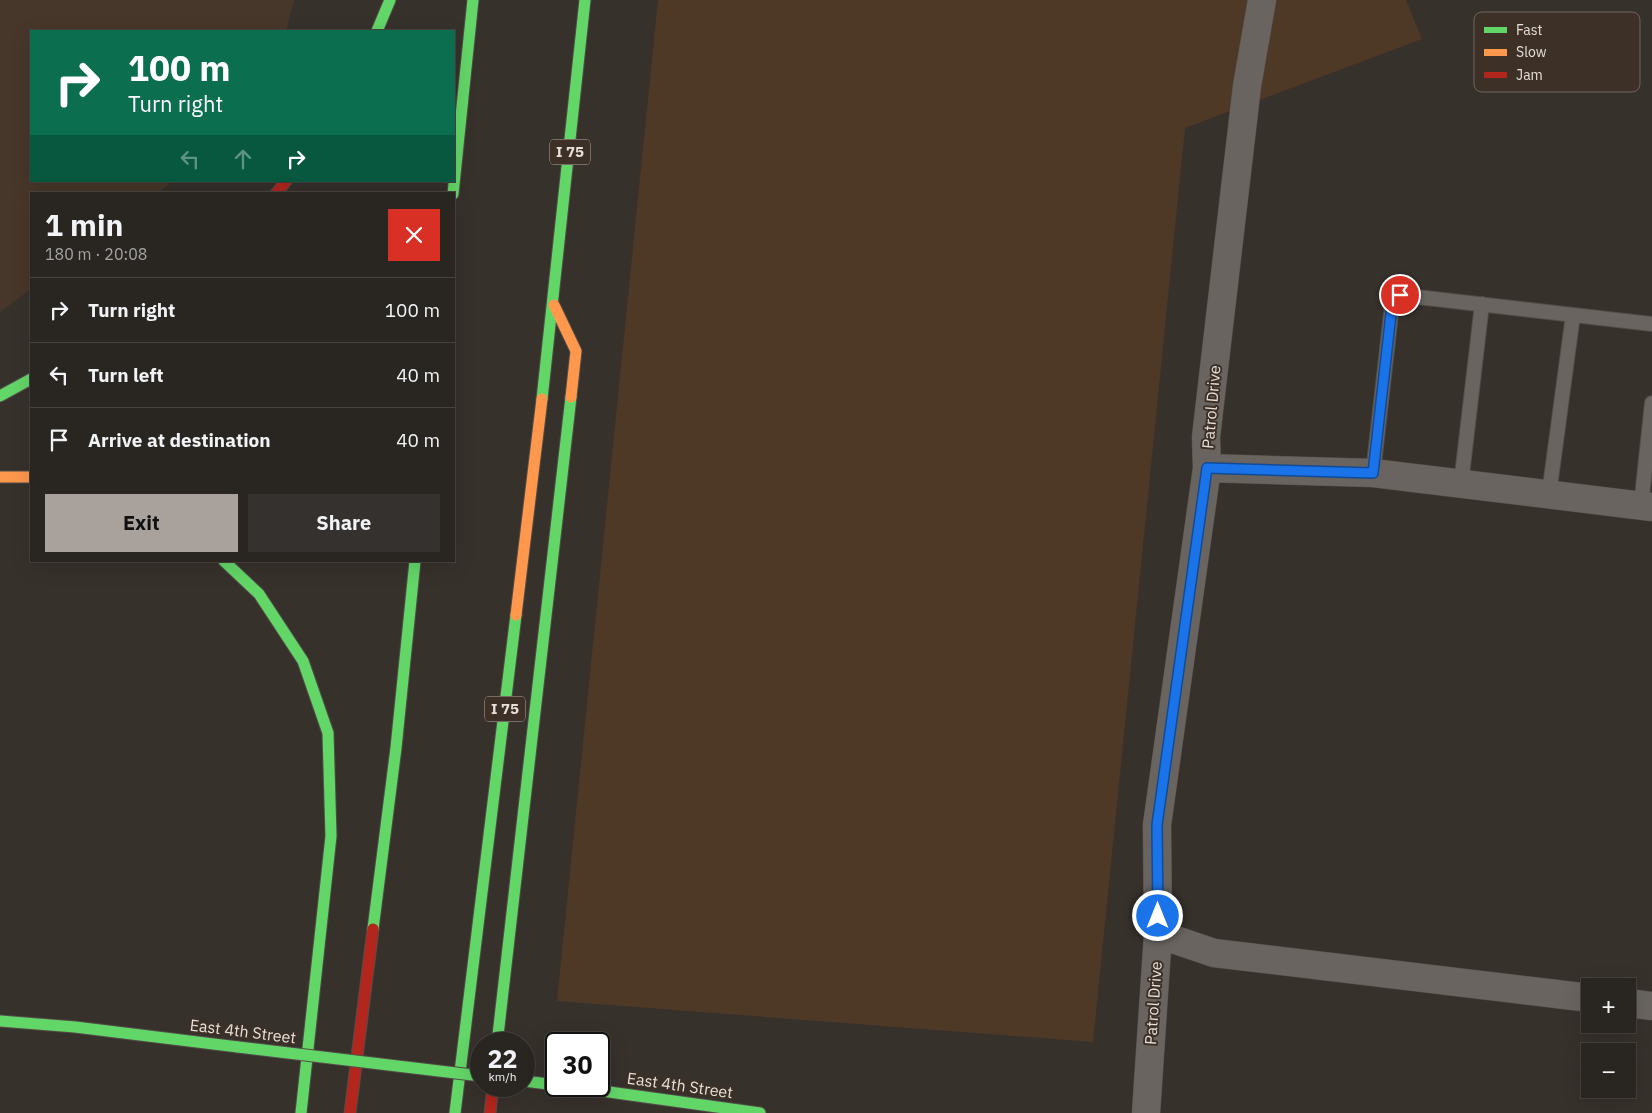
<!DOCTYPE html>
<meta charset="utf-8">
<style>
:root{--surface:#292521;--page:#35312e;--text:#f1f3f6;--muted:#a5a5a5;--line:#45423f;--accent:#a9a29c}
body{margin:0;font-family:"IBM Plex Sans",sans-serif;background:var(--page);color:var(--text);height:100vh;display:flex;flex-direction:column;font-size:19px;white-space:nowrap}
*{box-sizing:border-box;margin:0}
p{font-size:16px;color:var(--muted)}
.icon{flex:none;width:28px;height:28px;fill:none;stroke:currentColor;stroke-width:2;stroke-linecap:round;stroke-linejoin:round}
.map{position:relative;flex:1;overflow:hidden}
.drawer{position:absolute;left:30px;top:192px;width:425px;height:370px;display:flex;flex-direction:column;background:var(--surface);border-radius:0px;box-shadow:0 5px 20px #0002,0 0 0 1px var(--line)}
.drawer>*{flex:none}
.top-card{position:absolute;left:30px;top:30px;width:425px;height:152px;border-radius:0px;box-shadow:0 5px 20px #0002,0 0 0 1px var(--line);background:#0b6e4f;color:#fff;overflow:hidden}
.controls{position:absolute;left:1581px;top:978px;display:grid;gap:10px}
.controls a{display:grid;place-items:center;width:55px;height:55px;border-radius:0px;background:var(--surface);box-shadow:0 5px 20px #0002,0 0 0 1px var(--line);font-size:25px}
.speed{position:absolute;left:470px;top:1032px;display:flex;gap:10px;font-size:25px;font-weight:700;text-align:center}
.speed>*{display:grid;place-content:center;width:65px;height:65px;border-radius:50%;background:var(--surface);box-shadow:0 5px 20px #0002,0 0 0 1px var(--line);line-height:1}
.speed small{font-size:12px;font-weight:400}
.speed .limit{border:2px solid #111;border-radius:8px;background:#fff;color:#111}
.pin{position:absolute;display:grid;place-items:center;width:42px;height:42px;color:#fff;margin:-21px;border:2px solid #fff;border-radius:50%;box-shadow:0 1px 5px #0007}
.me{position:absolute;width:55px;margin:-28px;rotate:0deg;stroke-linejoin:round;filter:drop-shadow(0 0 4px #0008)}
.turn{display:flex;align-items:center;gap:18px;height:105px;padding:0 15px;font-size:22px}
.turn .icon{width:65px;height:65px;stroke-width:2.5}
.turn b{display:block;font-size:35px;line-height:42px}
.lanes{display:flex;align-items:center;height:48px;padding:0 15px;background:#0003;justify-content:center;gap:25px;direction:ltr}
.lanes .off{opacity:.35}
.round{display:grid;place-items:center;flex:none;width:52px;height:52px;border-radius:0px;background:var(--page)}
.summary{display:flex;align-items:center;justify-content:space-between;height:85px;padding:0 15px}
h1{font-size:30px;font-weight:700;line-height:38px}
.cta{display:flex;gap:10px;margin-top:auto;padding:10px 15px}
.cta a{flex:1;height:58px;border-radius:0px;background:var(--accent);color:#111;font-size:20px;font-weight:700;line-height:58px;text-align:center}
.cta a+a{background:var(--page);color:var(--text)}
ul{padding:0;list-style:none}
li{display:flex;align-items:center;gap:15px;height:65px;padding:0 15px;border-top:1px solid var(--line)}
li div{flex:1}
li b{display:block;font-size:19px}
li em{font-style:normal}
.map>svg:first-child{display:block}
.built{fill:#47372a}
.green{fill:#4e3927}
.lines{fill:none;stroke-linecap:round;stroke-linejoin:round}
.lane-casing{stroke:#524d49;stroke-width:16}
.street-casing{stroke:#524d49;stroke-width:29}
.fast-casing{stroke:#524d49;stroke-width:13}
.slow-casing{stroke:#524d49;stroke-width:13}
.jam-casing{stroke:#524d49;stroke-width:13}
.lane{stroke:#696460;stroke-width:14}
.street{stroke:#696460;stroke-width:28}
.fast{stroke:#63d668;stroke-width:11}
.slow{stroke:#ff974d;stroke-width:11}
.jam{stroke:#b3261e;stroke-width:11}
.fast-bridge-casing{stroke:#524d49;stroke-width:13;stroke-linecap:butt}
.fast-bridge{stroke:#63d668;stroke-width:11}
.route-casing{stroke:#114b97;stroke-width:12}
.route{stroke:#1a73e8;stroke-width:9}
.labels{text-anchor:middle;stroke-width:4;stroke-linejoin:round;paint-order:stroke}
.shield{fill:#3c3027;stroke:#b4aaa4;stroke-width:1}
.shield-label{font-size:15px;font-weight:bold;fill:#e7dfd9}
.street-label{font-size:16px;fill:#e7dfd9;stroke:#3c3027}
.key{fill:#3c3027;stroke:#6f655c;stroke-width:1}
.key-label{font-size:14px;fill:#e7dfd9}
</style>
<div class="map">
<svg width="1652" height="1113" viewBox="0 0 1652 1113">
<rect width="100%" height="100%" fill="#37312c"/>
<path class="built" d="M0,0H294L286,31H31V181H172L157,194H31V289L0,312Z"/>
<path class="green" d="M658,0H1406L1422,39L1185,128L1093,1042L557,1001Z"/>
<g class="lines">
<g class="lane-casing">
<path id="lane" d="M1373,473L1392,305L1400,295L1652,324
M1461,484L1482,304
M1549,494L1573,315
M1641,506L1652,403"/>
</g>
<g class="street-casing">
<path id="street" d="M1207,468L1373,473L1652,507
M1158,934L1214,953L1590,998
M1628,1003L1652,1006
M1146,1113L1158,934L1157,825L1207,468L1206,437L1247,86L1262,0"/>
</g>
<g class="fast-casing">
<path id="fast" d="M377,31L390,0
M453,194L473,0
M0,396L31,379
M542,399L585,0
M224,561L259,594L303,661L328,733L331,836L301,1113
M373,929L396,748L415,561
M0,1021L75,1027L238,1047
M497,1044L571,397
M524,1081L556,1085
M566,1086L760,1113
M455,1113L516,615"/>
</g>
<g class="slow-casing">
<path id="slow" d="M554,305L576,351L571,397
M0,477H31
M516,615L542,399"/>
</g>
<g class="jam-casing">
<path id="jam" d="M276,194L286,181
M350,1113L373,929
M490,1113L493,1086"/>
</g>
<use href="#lane" class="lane"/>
<use href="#street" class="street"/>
<use href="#fast" class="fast"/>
<use href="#slow" class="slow"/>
<use href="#jam" class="jam"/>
<g class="fast-bridge-casing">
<path id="fast-bridge" d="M238,1047L481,1076"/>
</g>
<use href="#fast-bridge" class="fast-bridge"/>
</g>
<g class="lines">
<g class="route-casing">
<path id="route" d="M1158,916L1157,825L1207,468L1373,473L1392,305L1400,295"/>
</g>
<use href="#route" class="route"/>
</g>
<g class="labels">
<g class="shield">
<rect x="550" y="139.5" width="40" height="25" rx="4"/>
<rect x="485" y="696.5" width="40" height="25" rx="4"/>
</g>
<g class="shield-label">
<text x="570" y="157">I 75</text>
<text x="505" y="714">I 75</text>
</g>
<g class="street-label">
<text transform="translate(1211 407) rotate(-85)" y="6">Patrol Drive</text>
<text transform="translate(1153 1003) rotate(-86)" y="6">Patrol Drive</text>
<text transform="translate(243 1031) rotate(7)" y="6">East 4th Street</text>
<text transform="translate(680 1085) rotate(8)" y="6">East 4th Street</text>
</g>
</g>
<rect x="1474" y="12" width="166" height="80" rx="8" class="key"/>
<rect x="1484" y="27" width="23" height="6" fill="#63d668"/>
<rect x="1484" y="49" width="23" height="7" fill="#ff974d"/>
<rect x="1484" y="72" width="23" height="6" fill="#b3261e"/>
<g class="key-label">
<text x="1516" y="35">Fast</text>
<text x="1516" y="57">Slow</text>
<text x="1516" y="80">Jam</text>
</g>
</svg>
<div class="controls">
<a>+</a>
<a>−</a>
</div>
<div class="speed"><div>22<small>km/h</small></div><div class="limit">30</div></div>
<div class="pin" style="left:1400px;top:295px;background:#d93025"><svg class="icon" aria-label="arrive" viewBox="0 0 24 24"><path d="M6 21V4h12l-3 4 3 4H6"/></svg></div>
<svg class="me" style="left:1158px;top:916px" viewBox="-20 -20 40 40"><circle r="17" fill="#1a73e8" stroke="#fff" stroke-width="3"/><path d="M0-11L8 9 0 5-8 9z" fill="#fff"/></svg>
<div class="top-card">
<div class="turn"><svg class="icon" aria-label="right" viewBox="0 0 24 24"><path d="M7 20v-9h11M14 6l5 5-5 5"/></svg><div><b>100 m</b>Turn right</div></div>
<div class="lanes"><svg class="icon off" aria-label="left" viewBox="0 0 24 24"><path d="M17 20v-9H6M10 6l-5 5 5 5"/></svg><svg class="icon off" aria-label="ahead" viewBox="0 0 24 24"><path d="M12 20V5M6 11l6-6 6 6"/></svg><svg class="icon" aria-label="right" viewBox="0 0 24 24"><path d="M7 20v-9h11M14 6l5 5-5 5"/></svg></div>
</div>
<section class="drawer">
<div class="summary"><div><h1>1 min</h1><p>180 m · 20:08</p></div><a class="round" style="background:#d93025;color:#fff"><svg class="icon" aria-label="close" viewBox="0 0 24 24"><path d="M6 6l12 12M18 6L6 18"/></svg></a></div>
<ul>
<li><svg class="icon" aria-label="right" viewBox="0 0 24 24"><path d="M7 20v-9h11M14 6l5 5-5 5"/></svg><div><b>Turn right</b></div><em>100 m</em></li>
<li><svg class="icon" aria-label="left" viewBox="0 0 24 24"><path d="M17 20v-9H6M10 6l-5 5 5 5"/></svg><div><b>Turn left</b></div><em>40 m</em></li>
<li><svg class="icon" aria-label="arrive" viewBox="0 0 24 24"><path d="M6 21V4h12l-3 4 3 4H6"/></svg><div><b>Arrive at destination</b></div><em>40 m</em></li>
</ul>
<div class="cta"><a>Exit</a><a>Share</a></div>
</section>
</div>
